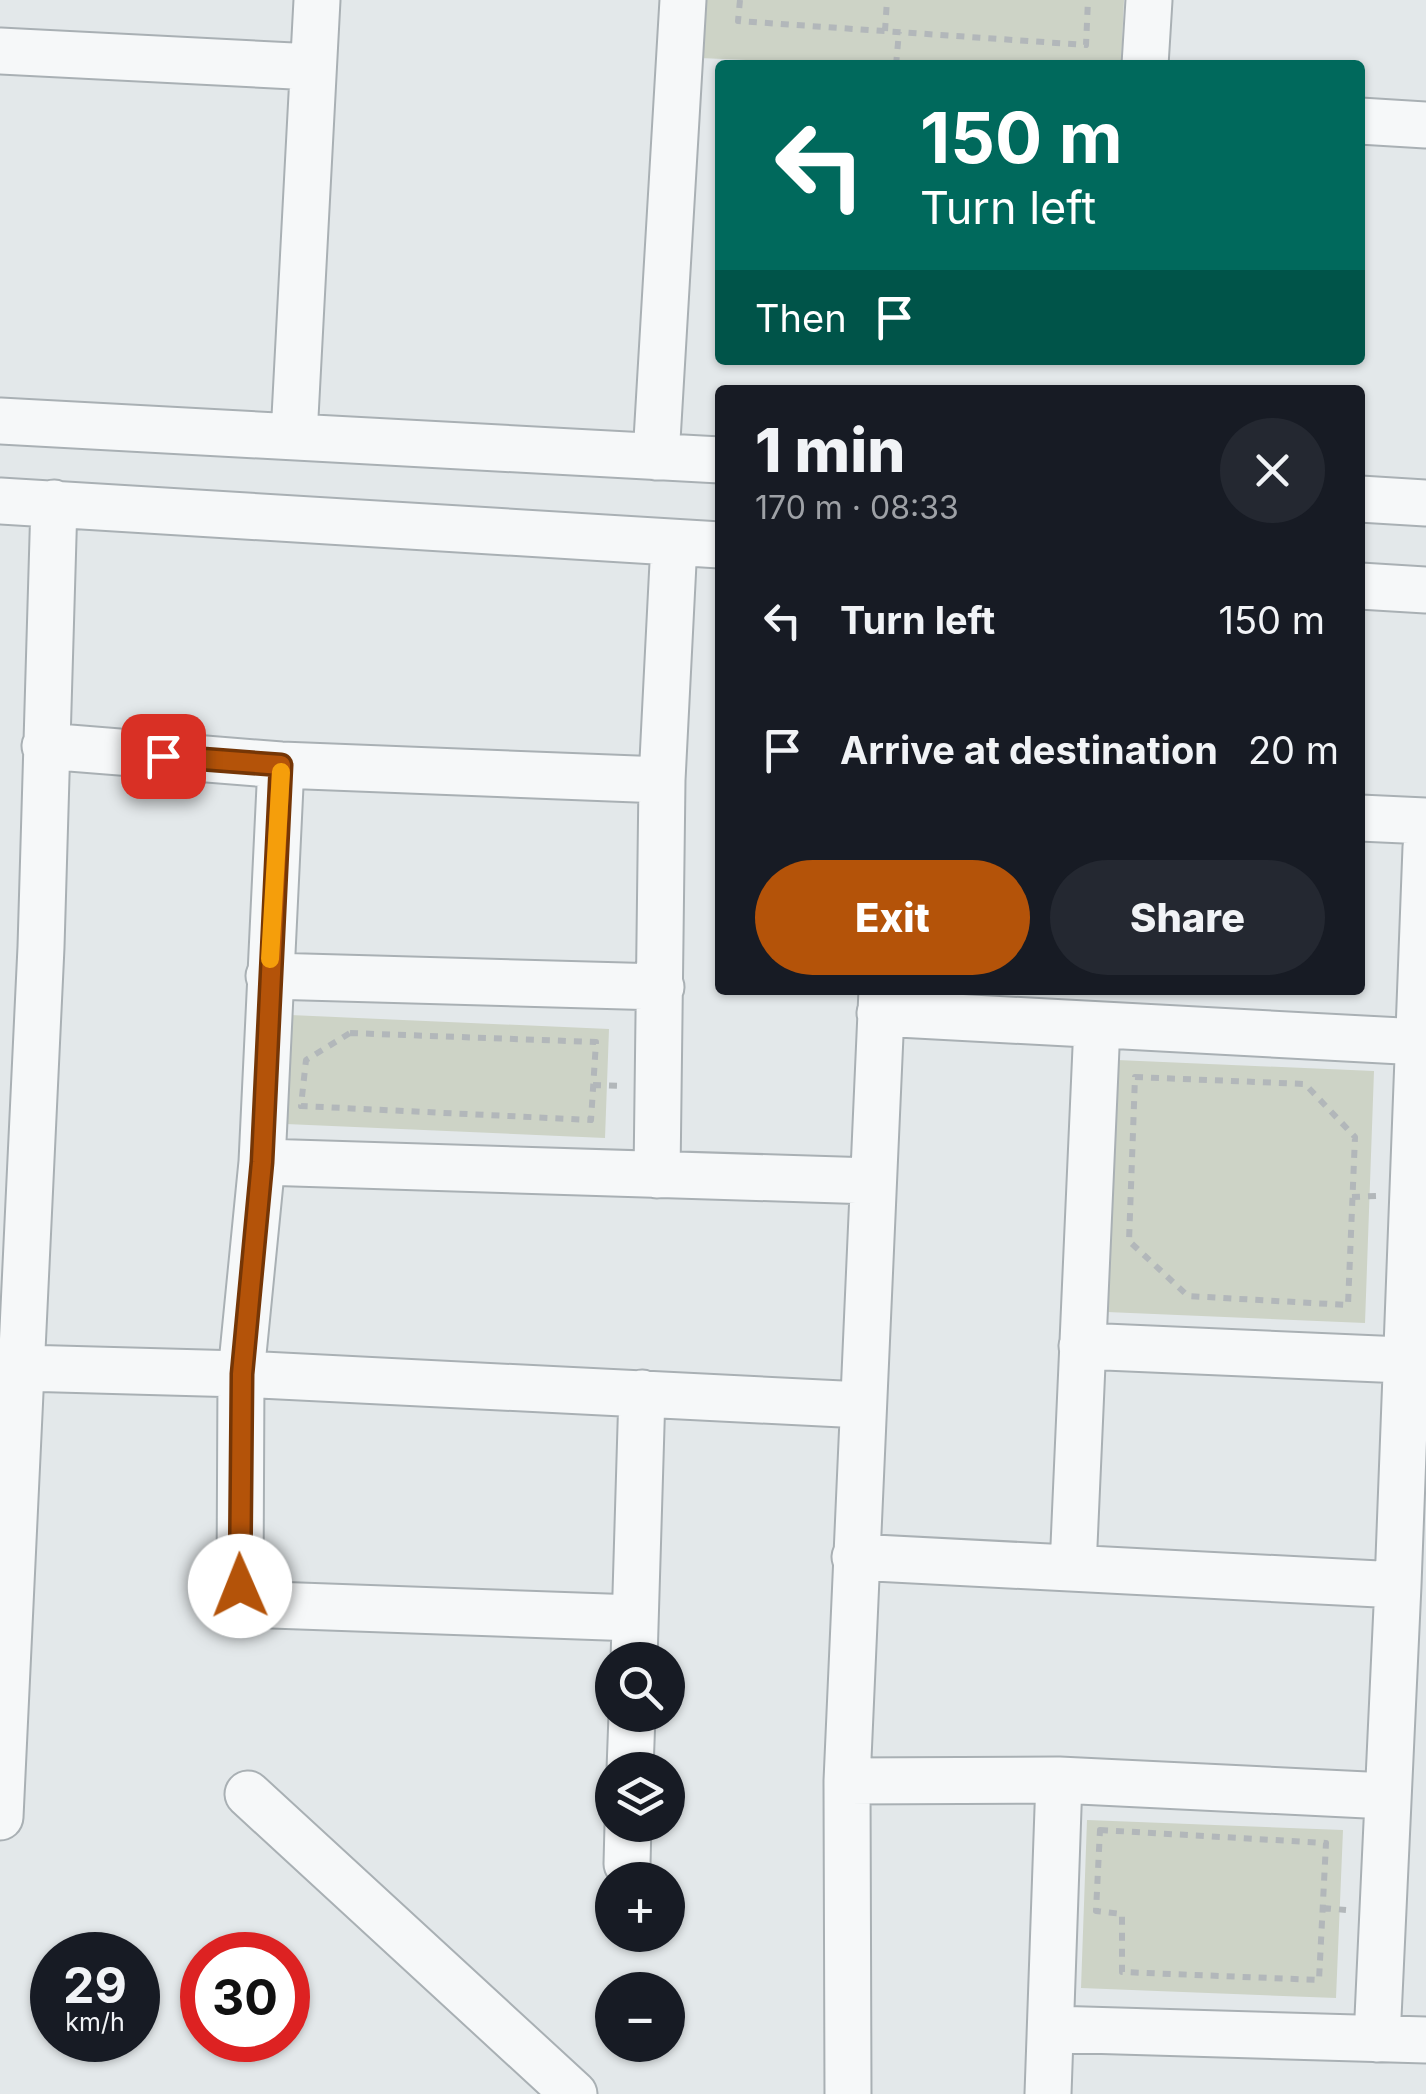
<!DOCTYPE html>
<html lang="en">
<head>
<meta charset="utf-8">
<style>
  body { margin:0; font-family:Inter,sans-serif; background:#242831; color:#f1f3f6; height:100vh; display:flex; flex-direction:column; font-size:38px; white-space:nowrap }
  * { box-sizing:border-box; margin:0 }
  p { font-size:32px; color:#9ea1a6 }
  .icon { flex:none; width:55px; height:55px; fill:none; stroke:currentColor; stroke-width:2; stroke-linecap:round; stroke-linejoin:round }
  .map { position:relative; flex:1; overflow:hidden }
  .side { position:absolute; left:715px; top:385px; width:650px; height:610px; display:flex; flex-direction:column; background:#171b24; border-radius:10px; box-shadow:0 2px 8px #0004 }
  .side>* { flex:none }
  .banner { position:absolute; left:715px; top:60px; width:650px; height:305px; border-radius:10px; box-shadow:0 2px 8px #0004; background:#00695c; color:#fff; overflow:hidden }
  .fabs { position:absolute; left:595px; top:1642px; display:grid; gap:20px }
  .fabs a { display:grid; place-items:center; width:90px; height:90px; border-radius:50%; background:#171b24; box-shadow:0 2px 8px #0004; font-size:50px }
  .speed { position:absolute; left:30px; top:1932px; display:flex; gap:20px; font-size:50px; font-weight:700; text-align:center }
  .speed>* { display:grid; place-content:center; width:130px; height:130px; border-radius:50%; background:#171b24; box-shadow:0 2px 8px #0004; line-height:1 }
  .speed small { font-size:25px; font-weight:400 }
  .speed .limit { border:15px solid #d22; background:#fff; color:#111 }
  .pin { position:absolute; display:grid; place-items:center; width:85px; height:85px; color:#fff; margin:-42px; border-radius:20px; box-shadow:0 5px 15px #0006 }
  .me { position:absolute; width:110px; margin:-55px; rotate:359deg; stroke-linejoin:round; filter:drop-shadow(0 0 8px #0008) }
  .turn { display:flex; align-items:center; gap:35px; height:210px; padding:0 40px; font-size:45px }
  .turn .icon { width:130px; height:130px; stroke-width:2.5 }
  .turn b { display:block; font-size:70px; line-height:85px }
  .then { display:flex; align-items:center; height:95px; padding:0 40px; background:#0003; gap:20px; font-size:38px }
  .round { display:grid; place-items:center; flex:none; width:105px; height:105px; border-radius:52px; background:#242831 }
  .overview { display:flex; align-items:center; justify-content:space-between; height:170px; padding:0 40px }
  h1 { font-size:60px; font-weight:800; line-height:75px }
  .button { display:flex; gap:20px; margin-top:auto; padding:20px 40px }
  .button a { flex:1; height:115px; border-radius:60px; background:#b45309; color:#fff; font-size:40px; font-weight:800; line-height:115px; text-align:center }
  .button a+a { background:#242831; color:#f1f3f6 }
  ul { padding:0; list-style:none }
  li { display:flex; align-items:center; gap:30px; height:130px; padding:0 40px }
  li div { flex:1 }
  li b { display:block; font-size:38px }
  li em { font-style:normal }
  .map>svg:first-child { display:block }
</style>
</head>
<body>
<div class="map">
<svg width="1426" height="2094" viewBox="0 0 1426 2094">
  <rect width="100%" height="100%" fill="#e3e8ea"/>
  <path fill="#cdd3c6" d="M 703,0 L 1124,0 L 1121,65 L 859,65 L 700,58 Z
    M 290,1015 L 609,1029 L 605,1138 L 286,1124 Z
    M 1117,1060 L 1374,1071 L 1365,1323 L 1107,1312 Z
    M 1087,1820 L 1343,1830 L 1336,1998 L 1081,1988 Z"/>
  <g fill="none" stroke-linecap="round" stroke-linejoin="round">
    <defs>
      <path id="minor" d="M 0,51 L 313,67
        M 1145,65 L 1149,0
        M 1360,121 L 1426,125
        M 0,421 L 720,460
        M 294,436 L 317,0
        M 656,457 L 683,0
        M 1360,499 L 1426,503
        M 0,501 L 720,545
        M 1360,586 L 1426,590
        M 45,746 L 281,765 L 662,780
        M 281,765 L 262,1162 L 241,1374 L 240,1586 L 252,1599 L 272,1605 L 635,1618
        M 1360,818 L 1426,821
        M 269,976 L 661,987
        M 880,1013 L 1420,1042
        M 262,1162 L 872,1181
        M 657,1175 L 662,780 L 674,543
        M 1082,1346 L 1426,1361
        M 22,1368 L 241,1374 L 862,1405
        M 855,1557 L 1398,1585
        M 1073,1568 L 1097,1025
        M 634,1660 L 642,1393
        M 630,1770 L 632,1715
        M 847,1781 L 1059,1780 L 1387,1796
        M 248,1794 L 574,2094
        M 0,1817 L 41,947 L 54,503
        M 627,1864 L 628,1825
        M 1051,2029 L 1426,2040
        M 1377,2039 L 1398,1585 L 1426,847
        M 848,2094 L 847,1781 L 882,990
        M 1048,2094 L 1059,1780"/>
    </defs>
    <use href="#minor" stroke="#a9b0b4" stroke-width="49"/>
    <path stroke="#b2b7ba" stroke-width="6" stroke-dasharray="8 8" stroke-linecap="butt" d="M 740,0 L 738,21 L 1086,45 L 1088,0
      M 885,31 L 887,0
      M 896,65 L 899,32
      M 350,1033 L 596,1042 L 591,1120 L 301,1106 L 306,1060 Z
      M 1135,1077 L 1305,1084 L 1355,1137 L 1348,1305 L 1188,1296 L 1129,1241 Z
      M 593,1085 L 622,1086
      M 1352,1197 L 1376,1196
      M 1100,1830 L 1326,1843 L 1319,1980 L 1122,1972 L 1122,1914 L 1096,1911 Z
      M 1323,1908 L 1346,1910"/>
    <use href="#minor" stroke="#f6f8f9" stroke-width="45"/>
  </g>
  <g fill="none" stroke-linecap="round" stroke-linejoin="round">
    <defs>
      <path id="route" d="M 163,756 L 281,765 L 262,1162 L 242,1374 L 240,1586"/>
    </defs>
    <use href="#route" stroke="#753606" stroke-width="25"/>
    <use href="#route" stroke="#b45309" stroke-width="18"/>
    <path stroke="#f59e0b" stroke-width="18" d="M 270,959 L 281,772"/>
  </g>
</svg>
<div class="fabs">
<a><svg class="icon" aria-label="search" viewBox="0 0 24 24"><circle cx="10" cy="10" r="6"/><path d="M15 15l6 6"/></svg></a>
<a><svg class="icon" aria-label="layers" viewBox="0 0 24 24"><path d="M12 4l9 5-9 5-9-5zM3 14l9 5 9-5"/></svg></a>
<a>+</a>
<a>−</a>
</div>
<div class="speed"><div>29<small>km/h</small></div><div class="limit">30</div></div>
<div class="pin" style="left:163px;top:756px;background:#d93025"><svg class="icon" aria-label="arrive" viewBox="0 0 24 24"><path d="M6 21V4h12l-3 4 3 4H6"/></svg></div>
<svg class="me" style="left:240px;top:1586px" viewBox="-20 -20 40 40"><circle r="19" fill="#fff"/><path d="M0-13L10 11 0 6-10 11z" fill="#b45309"/></svg>
<div class="banner">
<div class="turn"><svg class="icon" aria-label="left" viewBox="0 0 24 24"><path d="M17 20v-9H6M10 6l-5 5 5 5"/></svg><div><b>150 m</b>Turn left</div></div>
<div class="then">Then<svg class="icon" aria-label="arrive" viewBox="0 0 24 24"><path d="M6 21V4h12l-3 4 3 4H6"/></svg></div>
</div>
<section class="side">
<div class="overview"><div><h1>1 min</h1><p>170 m · 08:33</p></div><a class="round"><svg class="icon" aria-label="close" viewBox="0 0 24 24"><path d="M6 6l12 12M18 6L6 18"/></svg></a></div>
<ul>
<li><svg class="icon" aria-label="left" viewBox="0 0 24 24"><path d="M17 20v-9H6M10 6l-5 5 5 5"/></svg><div><b>Turn left</b></div><em>150 m</em></li>
<li><svg class="icon" aria-label="arrive" viewBox="0 0 24 24"><path d="M6 21V4h12l-3 4 3 4H6"/></svg><div><b>Arrive at destination</b></div><em>20 m</em></li>
</ul>
<div class="button"><a>Exit</a><a>Share</a></div>
</section>
</div>
</body>
</html>
